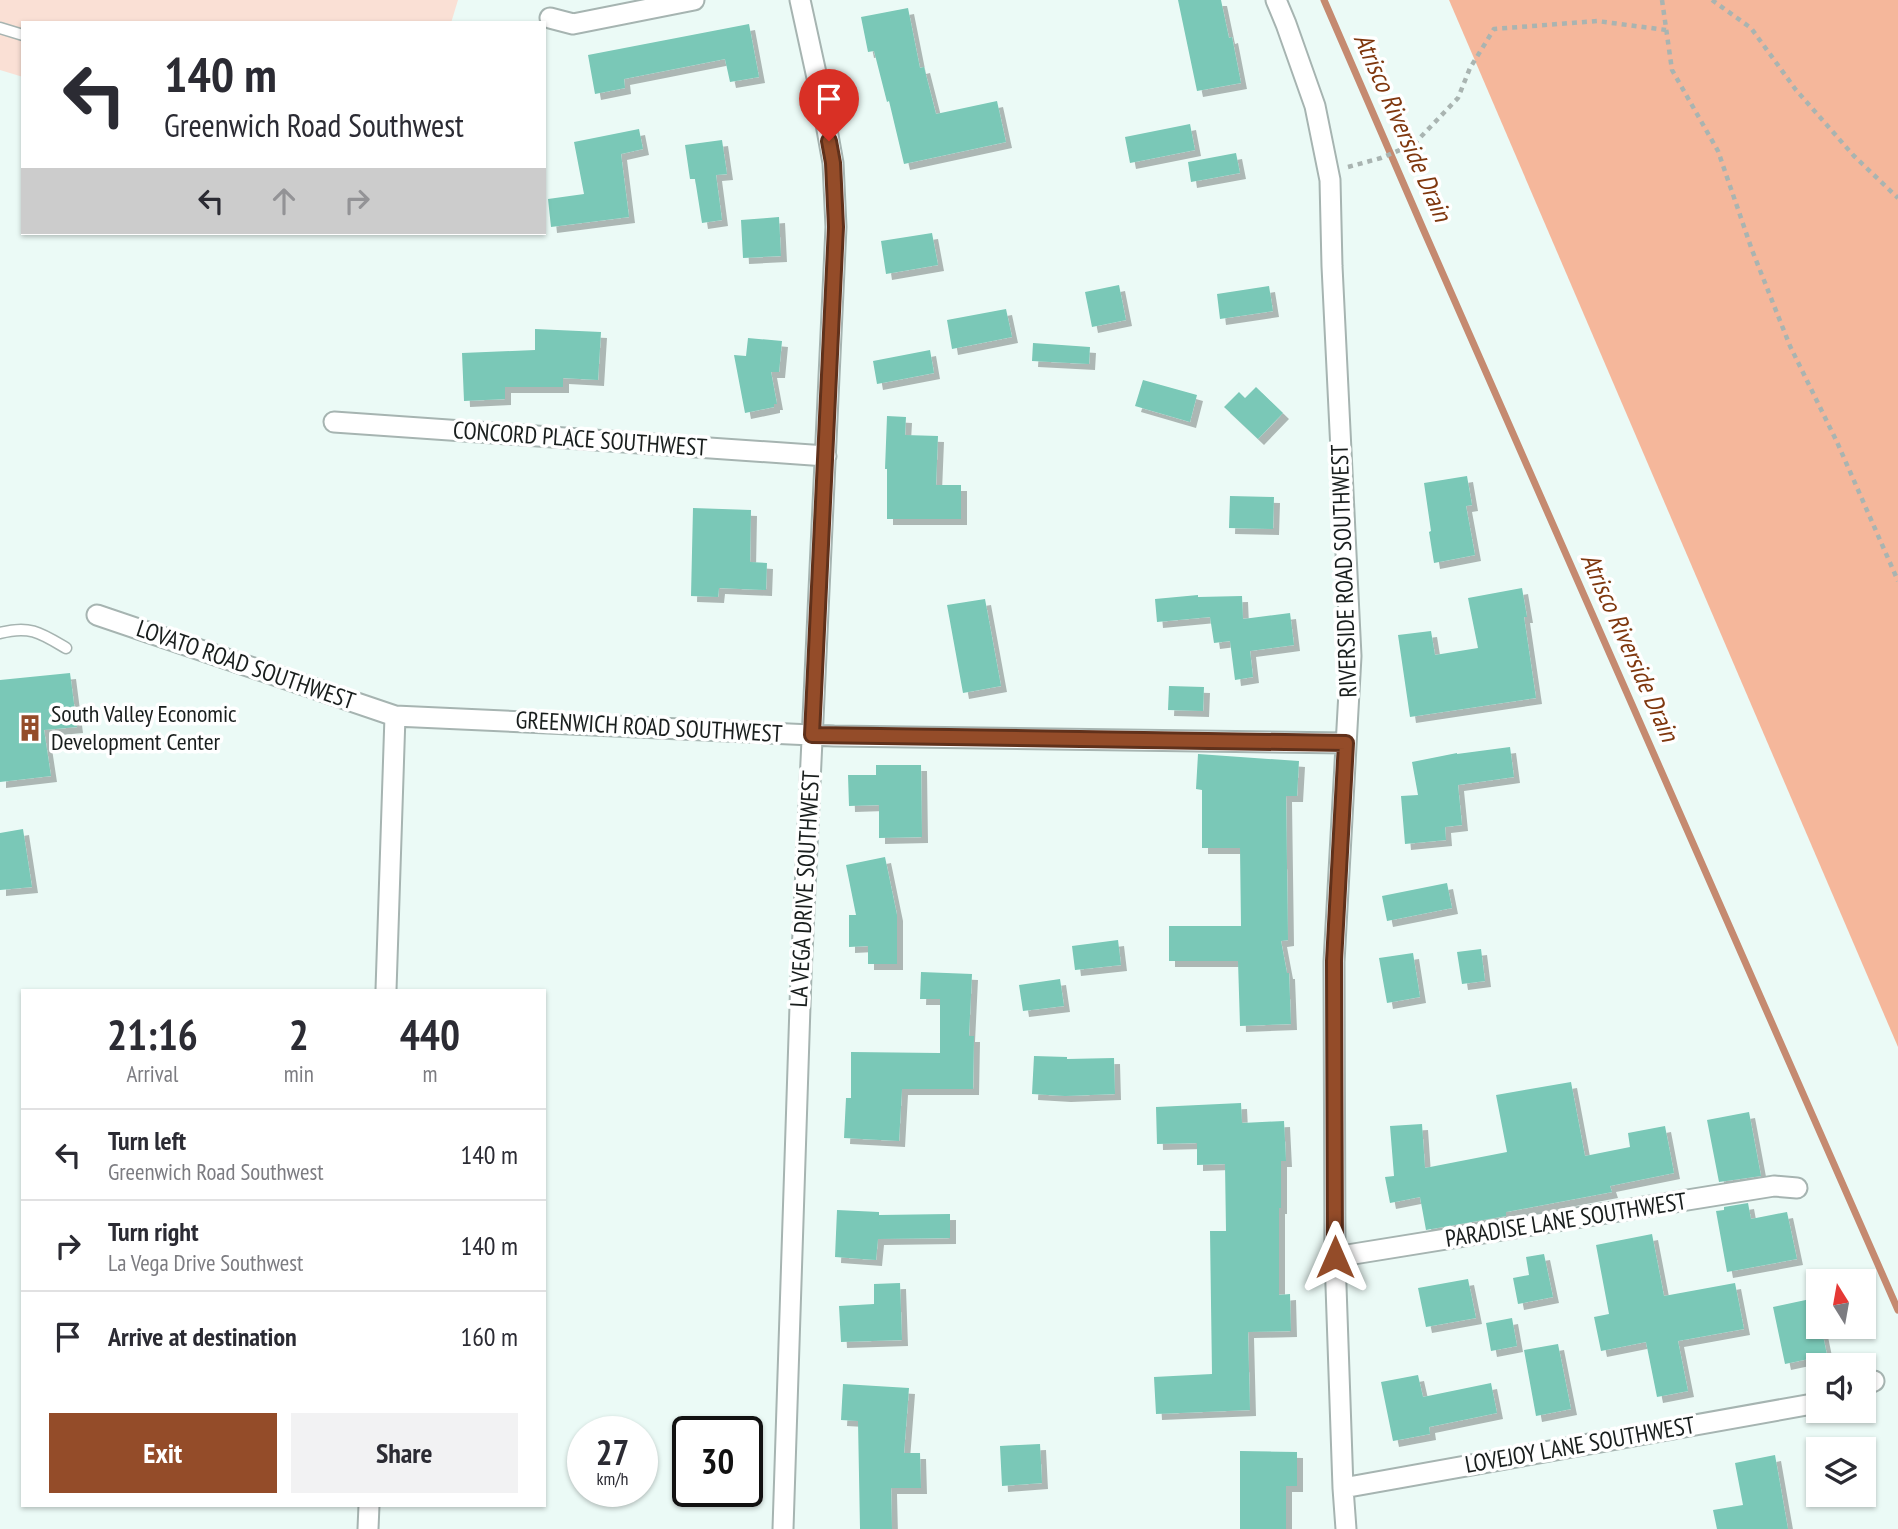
<!DOCTYPE html>
<html lang="en">
<head>
<meta charset="utf-8">
<style>
  body { margin:0; font-family:"PT Sans Narrow",sans-serif; background:#f2f2f3; color:#2b2b33; height:100vh; display:flex; flex-direction:column; font-size:26px; white-space:nowrap }
  * { box-sizing:border-box; margin:0 }
  p { font-size:23px; color:#7c7c81 }
  .icon { flex:none; width:38px; height:38px; fill:none; stroke:currentColor; stroke-width:2; stroke-linecap:round; stroke-linejoin:round }
  .map { position:relative; flex:1; overflow:hidden }
  .side { position:absolute; left:21px; top:989px; width:525px; height:518px; display:flex; flex-direction:column; background:#fff; border-radius:0px; box-shadow:0 2px 5px #0004 }
  .side>* { flex:none }
  .hud { position:absolute; left:21px; top:21px; width:525px; height:214px; border-radius:0px; box-shadow:0 2px 5px #0004; background:#fff; color:#2b2b33; overflow:hidden }
  .needle { width:46px; rotate:349deg }
  .tools { position:absolute; left:1806px; top:1269px; display:grid; gap:14px }
  .tools a { display:grid; place-items:center; width:70px; height:70px; border-radius:0px; background:#fff; box-shadow:0 2px 5px #0004; font-size:35px }
  .speed { position:absolute; left:567px; top:1416px; display:flex; gap:14px; font-size:35px; font-weight:700; text-align:center }
  .speed>* { display:grid; place-content:center; width:91px; height:91px; border-radius:50%; background:#fff; box-shadow:0 2px 5px #0004; line-height:1 }
  .speed small { font-size:18px; font-weight:400 }
  .speed .limit { border:4px solid #111; border-radius:10px; background:#fff; color:#111 }
  .pin { position:absolute; display:grid; place-items:center; width:60px; height:60px; color:#fff; margin:-72px -30px; border-radius:50% 50% 50% 0; rotate:-45deg; box-shadow:0 0 7px #0007 }
  .pin .icon { rotate:45deg }
  .me { position:absolute; width:77px; margin:-38px; rotate:0deg; stroke-linejoin:round; filter:drop-shadow(0 0 5px #0008) }
  .turn { display:flex; align-items:center; gap:24px; height:147px; padding:0 28px; font-size:32px }
  .turn .icon { width:91px; height:91px; stroke-width:2.5 }
  .turn b { display:block; font-size:49px; line-height:60px }
  .lanes { display:flex; align-items:center; height:66px; padding:0 28px; background:#0003; justify-content:center; gap:35px; direction:ltr }
  .lanes .off { opacity:.35 }
  .eta { display:flex; justify-content:space-evenly; align-items:center; height:119px; text-align:center }
  .eta b { font-size:42px; font-weight:800; line-height:49px }
  .primary-button { display:flex; gap:14px; margin-top:auto; padding:14px 28px }
  .primary-button a { flex:1; height:80px; border-radius:0px; background:#944c29; color:#fff; font-size:28px; font-weight:800; line-height:80px; text-align:center }
  .primary-button a+a { background:#f2f2f3; color:#2b2b33 }
  ul { padding:0; list-style:none }
  li { display:flex; align-items:center; gap:21px; height:91px; padding:0 28px; border-top:2px solid #e1e1e2 }
  li div { flex:1 }
  li b { display:block; font-size:26px }
  li em { font-style:normal }
  .map>svg:first-child { display:block }
</style>
</head>
<body>
<div class="map">
<svg width="1898" height="1529" viewBox="0 0 1898 1529">
  <defs>
    <filter id="shadow"><feDropShadow dx="6" dy="6" stdDeviation="0" flood-color="#0004"/></filter>
  </defs>
  <rect width="100%" height="100%" fill="#ebfaf6"/>
  <path fill="#fae0d5" d="M 0,0 L 458,0 L 451,23 L 23,23 L 23,77 L 0,70 Z"/>
  <path fill="#f5b79b" d="M 1449,0 L 1898,0 L 1898,1047 Z"/>
  <g fill="none" stroke-linecap="round" stroke-linejoin="round">
    <path stroke="#c58a70" stroke-width="7" d="M 1324,0 L 1424,231 L 1898,1310"/>
  </g>
  <path fill="#7ac8b7" filter="url(#shadow)" d="M 1178,0 L 1221,0 L 1229,38 L 1232,37 L 1241,83 L 1197,91 Z
    M 908,8 L 920,68 L 924,67 L 936,114 L 997,101 L 1006,142 L 904,164 L 889,101 L 887,102 L 874,51 L 868,52 L 861,17 Z
    M 749,24 L 759,77 L 730,82 L 725,59 L 624,79 L 625,88 L 595,94 L 588,55 Z
    M 1190,124 L 1195,150 L 1130,163 L 1125,137 Z
    M 639,129 L 643,149 L 621,154 L 629,217 L 551,227 L 548,199 L 584,194 L 574,142 Z
    M 722,140 L 727,174 L 716,175 L 722,220 L 702,223 L 695,179 L 690,179 L 685,145 Z
    M 1236,153 L 1240,173 L 1191,182 L 1188,162 Z
    M 779,217 L 781,256 L 743,258 L 741,220 Z
    M 932,233 L 938,265 L 886,274 L 881,241 Z
    M 1119,285 L 1126,320 L 1092,327 L 1085,292 Z
    M 1269,286 L 1273,311 L 1220,319 L 1217,294 Z
    M 1006,309 L 1012,337 L 952,349 L 947,320 Z
    M 535,329 L 601,332 L 598,380 L 563,378 L 563,387 L 505,387 L 505,399 L 464,401 L 462,353 L 535,350 Z
    M 748,338 L 782,341 L 779,372 L 771,372 L 777,404 L 774,404 L 774,407 L 745,413 L 734,355 L 746,356 Z
    M 1033,343 L 1090,347 L 1089,364 L 1032,361 Z
    M 930,350 L 934,373 L 877,384 L 873,361 Z
    M 1143,380 L 1197,395 L 1190,422 L 1135,406 Z
    M 1256,387 L 1283,413 L 1258,439 L 1224,407 L 1239,392 L 1245,398 Z
    M 887,416 L 906,417 L 905,435 L 938,436 L 936,485 L 961,485 L 961,519 L 887,519 L 887,469 L 885,469 Z
    M 1467,476 L 1472,505 L 1466,506 L 1475,555 L 1434,563 L 1429,532 L 1431,531 L 1424,483 Z
    M 1230,496 L 1274,497 L 1273,529 L 1229,528 Z
    M 693,508 L 751,510 L 750,562 L 767,563 L 766,590 L 719,588 L 718,597 L 691,596 Z
    M 1522,588 L 1527,617 L 1524,617 L 1536,698 L 1410,717 L 1398,635 L 1431,631 L 1435,655 L 1478,648 L 1468,598 Z
    M 1198,595 L 1198,597 L 1242,596 L 1243,619 L 1290,613 L 1294,645 L 1250,651 L 1253,677 L 1235,680 L 1230,641 L 1214,643 L 1210,617 L 1157,622 L 1155,599 Z
    M 985,599 L 1001,686 L 963,693 L 947,605 Z
    M 70,673 L 77,727 L 44,730 L 51,776 L 0,782 L 0,680 Z
    M 1169,686 L 1204,687 L 1203,711 L 1168,710 Z
    M 1510,747 L 1514,777 L 1458,785 L 1462,825 L 1445,827 L 1446,840 L 1405,844 L 1401,796 L 1418,795 L 1412,762 L 1457,753 L 1457,754 Z
    M 1198,754 L 1299,761 L 1297,796 L 1286,796 L 1288,940 L 1281,941 L 1287,973 L 1289,973 L 1291,1024 L 1240,1026 L 1238,961 L 1169,961 L 1169,926 L 1241,926 L 1240,848 L 1202,848 L 1202,790 L 1196,789 Z
    M 876,765 L 921,765 L 922,837 L 879,838 L 879,805 L 849,806 L 848,775 L 876,775 Z
    M 23,829 L 32,887 L 0,890 L 0,833 Z
    M 885,857 L 897,915 L 897,964 L 868,964 L 868,946 L 849,947 L 849,915 L 856,915 L 846,865 Z
    M 1447,883 L 1452,908 L 1387,921 L 1382,896 Z
    M 1118,940 L 1121,965 L 1075,970 L 1072,946 Z
    M 1481,949 L 1485,981 L 1462,984 L 1457,952 Z
    M 1413,953 L 1420,997 L 1387,1003 L 1379,958 Z
    M 921,972 L 972,974 L 969,1036 L 974,1036 L 973,1089 L 902,1089 L 899,1141 L 844,1138 L 846,1098 L 851,1098 L 851,1052 L 940,1053 L 940,999 L 920,999 Z
    M 1060,979 L 1064,1006 L 1023,1011 L 1019,985 Z
    M 1034,1056 L 1067,1057 L 1067,1059 L 1114,1058 L 1115,1094 L 1065,1096 L 1032,1094 Z
    M 1571,1082 L 1585,1156 L 1630,1147 L 1628,1133 L 1665,1126 L 1674,1173 L 1610,1186 L 1612,1192 L 1506,1212 L 1506,1216 L 1426,1230 L 1420,1197 L 1390,1203 L 1385,1177 L 1394,1176 L 1390,1126 L 1422,1124 L 1425,1168 L 1507,1152 L 1496,1095 Z
    M 1241,1103 L 1242,1123 L 1284,1121 L 1286,1161 L 1281,1161 L 1281,1208 L 1279,1208 L 1279,1295 L 1290,1294 L 1291,1331 L 1248,1332 L 1250,1410 L 1156,1414 L 1154,1377 L 1212,1374 L 1210,1231 L 1226,1231 L 1225,1164 L 1197,1165 L 1197,1143 L 1157,1144 L 1156,1107 Z
    M 1749,1112 L 1761,1176 L 1719,1182 L 1707,1120 Z
    M 1748,1203 L 1751,1219 L 1787,1212 L 1797,1259 L 1727,1272 L 1716,1211 L 1724,1210 L 1724,1207 Z
    M 837,1210 L 879,1212 L 879,1215 L 950,1214 L 950,1238 L 878,1239 L 876,1260 L 835,1257 Z
    M 1652,1234 L 1664,1296 L 1735,1283 L 1744,1329 L 1678,1341 L 1688,1391 L 1657,1397 L 1646,1342 L 1601,1351 L 1594,1317 L 1609,1314 L 1596,1245 Z
    M 1544,1254 L 1553,1297 L 1518,1304 L 1513,1278 L 1529,1275 L 1526,1257 Z
    M 1468,1279 L 1476,1318 L 1426,1327 L 1418,1288 Z
    M 900,1283 L 902,1340 L 841,1342 L 839,1306 L 874,1304 L 874,1284 Z
    M 1815,1298 L 1818,1316 L 1818,1326 L 1821,1326 L 1827,1355 L 1785,1364 L 1773,1307 Z
    M 1512,1318 L 1517,1346 L 1491,1351 L 1486,1323 Z
    M 1558,1344 L 1571,1409 L 1536,1416 L 1524,1350 Z
    M 1418,1375 L 1423,1397 L 1491,1383 L 1497,1413 L 1429,1427 L 1430,1434 L 1393,1441 L 1381,1382 Z
    M 843,1384 L 909,1388 L 904,1453 L 920,1453 L 921,1488 L 891,1488 L 892,1529 L 860,1529 L 858,1421 L 841,1420 Z
    M 1040,1444 L 1042,1483 L 1002,1486 L 1000,1446 Z
    M 1240,1451 L 1297,1452 L 1297,1486 L 1286,1486 L 1286,1529 L 1240,1529 Z
    M 1775,1455 L 1788,1529 L 1717,1529 L 1713,1510 L 1743,1505 L 1735,1463 Z"/>
  <g fill="none" stroke-linecap="round" stroke-linejoin="round">
    <defs>
      <path id="service" d="M 0,28 L 23,35
        M 0,633 C 30,625 41,633 66,648"/>
      <path id="minor" d="M 1276,0 L 1286,24 L 1315,106 L 1330,180 L 1332,266 L 1351,656 L 1334,962 L 1335,1257 L 1343,1488 L 1346,1529
        M 550,18 L 573,24 L 694,0
        M 334,422 L 826,456
        M 97,615 L 395,716 L 834,736 L 1346,743
        M 386,990 L 395,716
        M 1335,1257 L 1774,1186 L 1797,1188
        M 1864,1386 L 1874,1381
        M 1343,1488 L 1818,1403
        M 368,1529 L 369,1505
        M 783,1529 L 801,975 L 836,227 L 833,163 L 821,96 L 800,0"/>
    </defs>
    <use href="#service" stroke="#a6b4b1" stroke-width="13"/>
    <use href="#minor" stroke="#a6b4b1" stroke-width="23"/>
    <path stroke="#a9b4b1" stroke-width="4.5" stroke-dasharray="5 5" stroke-linecap="butt" d="M 1662,0 L 1672,70 L 1718,151 L 1752,250 L 1790,346 L 1837,442 L 1898,581
      M 1712,0 L 1751,28 L 1796,90 L 1854,156 L 1898,198
      M 1348,167 L 1381,158 L 1414,144 L 1458,98 L 1470,68 L 1494,29 L 1597,21 L 1666,30"/>
    <use href="#service" stroke="#fff" stroke-width="10"/>
    <use href="#minor" stroke="#fff" stroke-width="19"/>
  </g>
  <g fill="none" stroke-linecap="round" stroke-linejoin="round">
    <defs>
      <path id="route" d="M 829,141 L 833,163 L 836,227 L 812,735 L 1346,743 L 1334,961 L 1335,1257"/>
    </defs>
    <use href="#route" stroke="#60311b" stroke-width="18"/>
    <use href="#route" stroke="#944c29" stroke-width="12"/>
  </g>
  <defs>
    <symbol id="building-bare" viewBox="-9 -9 18 18"><path d="M-4-6H4V6H1V3H-1V6H-4ZM-2.5-4.3h1.7v1.8h-1.7ZM.8-4.3h1.7v1.8H.8ZM-2.5-1h1.7V.8h-1.7ZM.8-1h1.7V.8H.8Z" fill="#944c29" stroke="#fff" stroke-width="2.5" paint-order="stroke"/></symbol>
  </defs>
  <g fill-rule="evenodd">
    <use href="#building-bare" x="11" y="709" width="38" height="38"/>
  </g>
  <g text-anchor="middle" stroke-width="7" stroke-linejoin="round" paint-order="stroke">
    <g font-size="24" fill="#191e1d" stroke="#fff">
      <text transform="translate(580 439) rotate(4)" y="8">CONCORD PLACE SOUTHWEST</text>
      <text transform="translate(1344 571) rotate(-92)" y="8">RIVERSIDE ROAD SOUTHWEST</text>
      <text transform="translate(246 665) rotate(19)" y="8">LOVATO ROAD SOUTHWEST</text>
      <text transform="translate(649 727) rotate(3)" y="8">GREENWICH ROAD SOUTHWEST</text>
      <text transform="translate(805 889) rotate(-87)" y="8">LA VEGA DRIVE SOUTHWEST</text>
      <text transform="translate(1566 1220) rotate(-9)" y="8">PARADISE LANE SOUTHWEST</text>
      <text transform="translate(1580 1445) rotate(-10)" y="8">LOVEJOY LANE SOUTHWEST</text>
    </g>
    <g font-size="24" fill="#191e1d" stroke="#fff" text-anchor="start">
      <text x="51" y="722">South Valley Economic<tspan x="51" dy="28">Development Center</tspan></text>
    </g>
    <g font-size="26" font-style="italic" fill="#7f370e" stroke="#fff">
      <text transform="translate(1403 127) rotate(66)" y="9">Atrisco Riverside Drain</text>
      <text transform="translate(1630 647) rotate(66)" y="9">Atrisco Riverside Drain</text>
    </g>
  </g>
</svg>
<div class="tools">
<a><svg class="needle" viewBox="-14 -14 28 28"><path d="M0-13l5 13h-10z" fill="#e53935"/><path d="M0 13l5-13h-10z" fill="#7c7c81"/></svg></a>
<a><svg class="icon" aria-label="sound" viewBox="0 0 24 24"><path d="M4 9h4l5-4v14l-5-4H4zM17 9q2 3 0 6"/></svg></a>
<a><svg class="icon" aria-label="layers" viewBox="0 0 24 24"><path d="M12 4l9 5-9 5-9-5zM3 14l9 5 9-5"/></svg></a>
</div>
<div class="speed"><div>27<small>km/h</small></div><div class="limit">30</div></div>
<div class="pin" style="left:829px;top:141px;background:#d93025"><svg class="icon" aria-label="arrive" viewBox="0 0 24 24"><path d="M6 21V4h12l-3 4 3 4H6"/></svg></div>
<svg class="me" style="left:1335px;top:1257px" viewBox="-20 -20 40 40"><path d="M0-17L14 15 0 8-14 15z" fill="#944c29" stroke="#fff" stroke-width="4"/></svg>
<div class="hud">
<div class="turn"><svg class="icon" aria-label="left" viewBox="0 0 24 24"><path d="M17 20v-9H6M10 6l-5 5 5 5"/></svg><div><b>140 m</b>Greenwich Road Southwest</div></div>
<div class="lanes"><svg class="icon" aria-label="left" viewBox="0 0 24 24"><path d="M17 20v-9H6M10 6l-5 5 5 5"/></svg><svg class="icon off" aria-label="ahead" viewBox="0 0 24 24"><path d="M12 20V5M6 11l6-6 6 6"/></svg><svg class="icon off" aria-label="right" viewBox="0 0 24 24"><path d="M7 20v-9h11M14 6l5 5-5 5"/></svg></div>
</div>
<section class="side">
<div class="eta">
<div><b>21:16</b><p>Arrival</p></div>
<div><b>2</b><p>min</p></div>
<div><b>440</b><p>m</p></div>
</div>
<ul>
<li><svg class="icon" aria-label="left" viewBox="0 0 24 24"><path d="M17 20v-9H6M10 6l-5 5 5 5"/></svg><div><b>Turn left</b><p>Greenwich Road Southwest</p></div><em>140 m</em></li>
<li><svg class="icon" aria-label="right" viewBox="0 0 24 24"><path d="M7 20v-9h11M14 6l5 5-5 5"/></svg><div><b>Turn right</b><p>La Vega Drive Southwest</p></div><em>140 m</em></li>
<li><svg class="icon" aria-label="arrive" viewBox="0 0 24 24"><path d="M6 21V4h12l-3 4 3 4H6"/></svg><div><b>Arrive at destination</b></div><em>160 m</em></li>
</ul>
<div class="primary-button"><a>Exit</a><a>Share</a></div>
</section>
</div>
</body>
</html>
